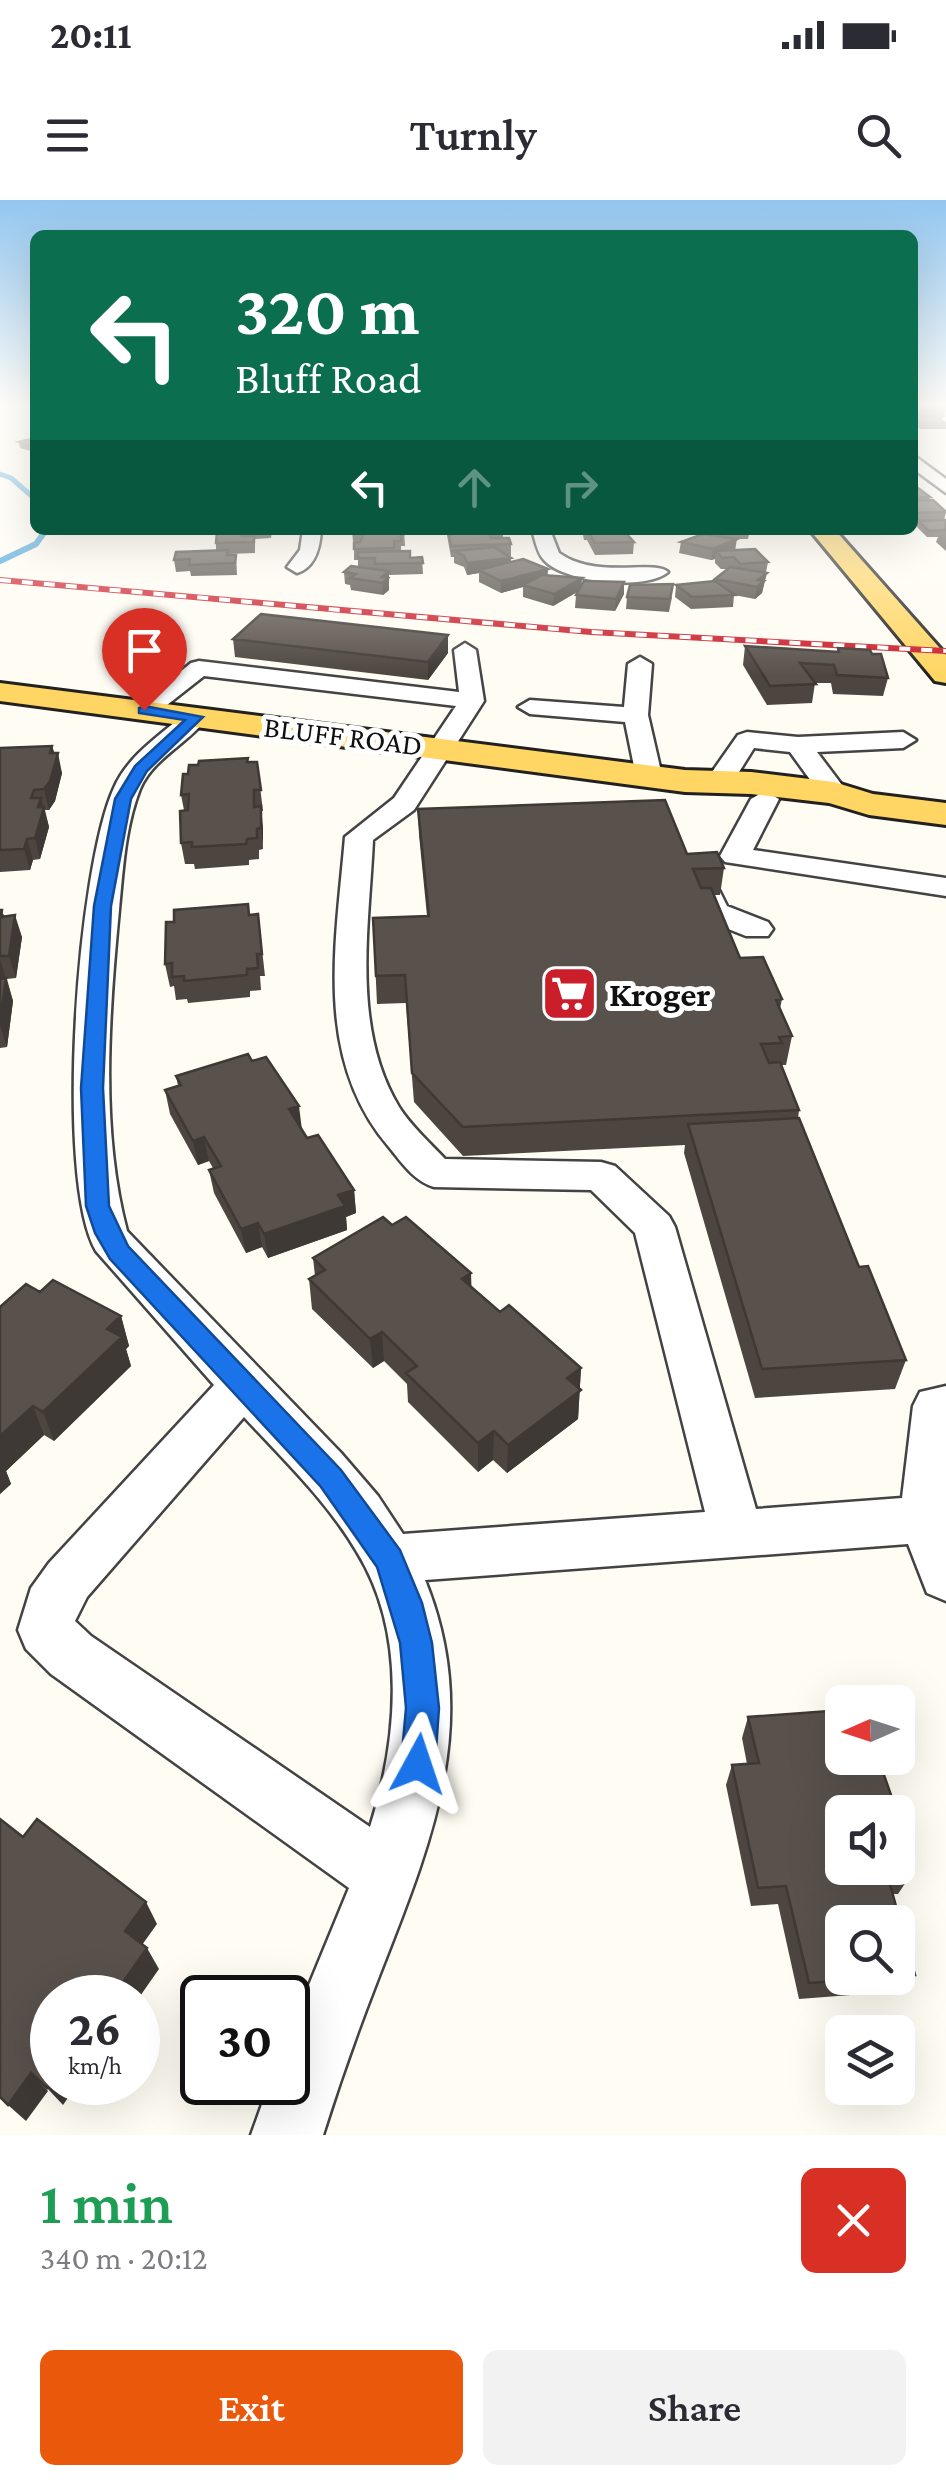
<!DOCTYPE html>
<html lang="en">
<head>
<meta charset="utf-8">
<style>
  body { margin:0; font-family:"Crimson Pro",serif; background:#f2f2f3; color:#2b2b33; height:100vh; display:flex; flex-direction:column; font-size:38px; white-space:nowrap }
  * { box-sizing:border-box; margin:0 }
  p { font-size:32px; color:#7c7c81 }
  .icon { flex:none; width:55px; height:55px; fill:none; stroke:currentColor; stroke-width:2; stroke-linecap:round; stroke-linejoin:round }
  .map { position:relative; height:1935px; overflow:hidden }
  .panel { display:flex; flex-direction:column; background:#fff; flex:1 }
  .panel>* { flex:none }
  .guide { position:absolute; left:30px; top:30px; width:888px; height:305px; border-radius:15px; box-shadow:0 10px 40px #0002; background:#0b6e4f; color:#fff; overflow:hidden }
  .needle { width:65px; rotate:267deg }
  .tools { position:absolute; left:825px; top:1485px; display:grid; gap:20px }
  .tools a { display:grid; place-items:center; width:90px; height:90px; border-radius:15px; background:#fff; box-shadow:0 10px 40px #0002; font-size:50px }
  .speed { position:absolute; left:30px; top:1775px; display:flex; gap:20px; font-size:50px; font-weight:700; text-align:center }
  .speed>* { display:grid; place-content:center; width:130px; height:130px; border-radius:50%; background:#fff; box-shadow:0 10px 40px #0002; line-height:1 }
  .speed small { font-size:25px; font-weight:400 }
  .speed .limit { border:5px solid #111; border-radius:15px; background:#fff; color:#111 }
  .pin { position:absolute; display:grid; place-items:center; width:85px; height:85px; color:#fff; margin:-102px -42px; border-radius:50% 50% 50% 0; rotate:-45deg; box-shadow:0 0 10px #0007 }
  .pin .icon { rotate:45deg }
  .me { position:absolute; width:110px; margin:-55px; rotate:5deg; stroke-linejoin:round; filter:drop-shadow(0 0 8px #0008) }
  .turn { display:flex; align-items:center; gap:35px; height:210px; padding:0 40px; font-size:45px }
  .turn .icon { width:130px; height:130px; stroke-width:2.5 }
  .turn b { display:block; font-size:70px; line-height:85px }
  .lanes { display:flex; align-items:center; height:95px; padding:0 40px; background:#0003; justify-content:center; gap:50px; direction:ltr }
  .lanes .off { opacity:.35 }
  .round { display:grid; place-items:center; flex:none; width:105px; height:105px; border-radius:15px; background:#f2f2f3 }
  .headline { display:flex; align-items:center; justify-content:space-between; height:170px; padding:0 40px }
  h1 { font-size:60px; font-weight:600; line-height:75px; color:#1e9e55 }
  .button { display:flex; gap:20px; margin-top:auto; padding:20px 40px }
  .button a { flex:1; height:115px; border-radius:15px; background:#ea580c; color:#fff; font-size:40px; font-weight:600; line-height:115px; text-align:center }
  .button a+a { background:#f2f2f3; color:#2b2b33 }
  .status { display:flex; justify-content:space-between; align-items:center; height:70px; padding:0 50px; background:#fff; direction:ltr }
  .status svg { height:28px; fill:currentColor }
  header { display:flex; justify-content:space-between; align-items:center; height:130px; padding:0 40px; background:#fff; font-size:45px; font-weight:600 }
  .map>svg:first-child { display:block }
</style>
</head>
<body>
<div class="status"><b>20:11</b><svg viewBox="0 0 49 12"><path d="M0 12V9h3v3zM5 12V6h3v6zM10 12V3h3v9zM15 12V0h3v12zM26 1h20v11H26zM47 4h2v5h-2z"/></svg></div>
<header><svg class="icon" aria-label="menu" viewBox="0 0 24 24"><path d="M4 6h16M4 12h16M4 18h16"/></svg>Turnly<svg class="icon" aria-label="search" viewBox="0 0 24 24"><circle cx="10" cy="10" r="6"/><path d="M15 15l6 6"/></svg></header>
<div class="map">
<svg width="946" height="1935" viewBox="0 0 946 1935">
  <rect width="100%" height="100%" fill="#fffcf3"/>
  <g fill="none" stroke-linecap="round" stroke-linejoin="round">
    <path stroke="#379ad5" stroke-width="5" d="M 0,274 L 11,278 L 35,299"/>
    <path stroke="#379ad5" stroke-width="6" d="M 0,361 L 36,344 L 46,330"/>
    <defs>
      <path id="minor" d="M 912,254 L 946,279 L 946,293 L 912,268 Z
        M 303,330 L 321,330 C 320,347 316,367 297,373 L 287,367 L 300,350 Z
        M 532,330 L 550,330 L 559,353 C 597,380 653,359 668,372 C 646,391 564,383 544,360 C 537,353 535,339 532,330 Z
        M 465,443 L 476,450 L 484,501 L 414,610 L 373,640 C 369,727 351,828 399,907 C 411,926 429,942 445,959 L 601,962 L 615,966 L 669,1016 L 675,1027 L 756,1309 L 902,1298 L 913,1206 L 920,1192 L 946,1186 L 946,1401 L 927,1393 L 908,1344 L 425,1380 C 484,1525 428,1650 376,1784 C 357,1833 339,1884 323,1935 L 251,1935 L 270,1882 L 288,1882 L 288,1836 L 349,1688 L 51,1474 L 26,1449 L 18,1430 L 31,1388 L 49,1363 L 214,1185 L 96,1051 C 54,978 78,666 114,588 C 128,555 162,534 187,512 L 196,510 L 208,517 C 189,543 153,558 140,589 C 125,627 123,670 119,710 C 109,814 100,930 127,1031 L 341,1253 L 378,1296 L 403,1334 L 705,1312 L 635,1033 L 591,990 L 434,987 C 414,981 402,963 389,947 C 313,858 336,744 345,637 L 394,598 L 456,506 L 204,476 L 153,516 L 135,516 L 132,511 L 191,463 L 199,461 L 459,492 L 454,450 ZM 244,1217 C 284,1260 327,1301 357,1352 C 407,1433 398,1539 370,1627 L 91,1436 L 75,1421 L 87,1397 Z
        M 640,457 L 652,464 L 648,515 L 662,576 L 658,582 L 640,582 L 636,576 L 625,522 L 530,514 L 518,507 L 530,500 L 624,507 L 628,464 Z
        M 747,532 L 798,537 L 903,532 L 916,540 L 903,548 L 817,552 L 848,593 L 834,601 L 824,599 L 790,552 L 754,548 L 729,588 L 709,588 L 705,582 L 738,535 Z
        M 765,591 L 779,599 L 753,650 L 946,678 L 946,696 L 725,662 L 720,656 L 751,599 Z
        M 707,686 L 718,688 L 727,706 L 768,722 L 773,729 L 768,736 L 746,736 L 703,719 L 692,695 L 696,688 Z"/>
      <path id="major" d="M 810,330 L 835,330 L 946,455 L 946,483 L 935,481 Z
        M 0,483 L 685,570 L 751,572 L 834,582 L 873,594 L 946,603 L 946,625 L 869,615 L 829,603 L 751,594 L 685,592 L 0,501 Z"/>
    </defs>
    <use href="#minor" stroke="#434343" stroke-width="5"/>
    <use href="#major" stroke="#212121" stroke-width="6"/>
    <use href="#minor" fill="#fff" fill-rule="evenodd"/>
    <use href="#major" fill="#ffd563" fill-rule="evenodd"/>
    <defs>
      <path id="rail" d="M 0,380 L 591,432 L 946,451"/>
    </defs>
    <use href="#rail" stroke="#ca1e2a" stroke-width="6"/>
    <use href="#rail" stroke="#fff" stroke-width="4" stroke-dasharray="11" stroke-linecap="butt"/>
  </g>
  <path fill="#4d4640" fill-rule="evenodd" d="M 912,205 L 946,209 L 944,218 L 940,218 L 946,224 L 946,229 L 920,229 L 912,222 Z
    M 35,238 L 35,252 L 20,248 L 19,242 Z
    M 912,281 L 915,284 L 914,288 L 930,297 L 929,300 L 946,312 L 944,321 L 946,320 L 946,351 L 936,342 L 938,337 L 927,337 L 917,327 L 917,324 L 912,324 Z
    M 218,330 L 272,330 L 271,338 L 255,339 L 255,353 L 228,354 L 236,355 L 237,375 L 191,376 L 190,371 L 176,372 L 174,360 L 216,350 L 216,343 Z
    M 352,330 L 404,330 L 405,346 L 401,346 L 401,351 L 410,358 L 422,357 L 423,374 L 389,375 L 389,390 L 383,395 L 351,390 L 350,385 L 345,384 L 344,372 L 358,367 L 358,360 L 354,360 L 354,343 L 357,343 L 353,342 Z
    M 446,330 L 503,330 L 503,338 L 511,344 L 511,356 L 507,356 L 511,358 L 511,362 L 548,369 L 547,375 L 582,378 L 581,386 L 624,394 L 615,411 L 575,408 L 576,395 L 578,391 L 553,406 L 523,397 L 523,387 L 501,393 L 479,382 L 479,373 L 467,375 L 464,367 L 454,363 L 454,357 L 451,357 Z
    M 582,330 L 629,330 L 629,337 L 634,342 L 633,354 L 595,355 L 587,340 L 584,340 Z
    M 707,330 L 750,330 L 748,339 L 735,339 L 735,350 L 768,362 L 762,393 L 755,399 L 734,395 L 733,407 L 691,409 L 675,397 L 676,385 L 715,381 L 715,379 L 727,369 L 721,369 L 715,363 L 715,359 L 711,360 L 679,353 L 681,342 L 710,335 Z
    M 627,397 L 672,397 L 669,412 L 626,409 Z
    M 448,435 L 448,453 L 428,480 L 235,457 L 233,439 Z
    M 745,446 L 837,452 L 838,448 L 872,454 L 888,478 L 883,496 L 833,494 L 831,483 L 815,483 L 812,503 L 767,505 L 743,465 Z
    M 52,546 L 62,573 L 55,601 L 49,610 L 45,610 L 49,627 L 40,659 L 33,660 L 30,670 L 0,672 L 0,548 Z
    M 248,562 L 257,562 L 263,611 L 261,611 L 263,649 L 259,650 L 259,659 L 249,660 L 249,665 L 195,669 L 194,664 L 185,664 L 181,643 L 184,610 L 181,595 Z
    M 418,609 L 687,654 L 724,668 L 720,695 L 714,695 L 740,758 L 782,799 L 780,809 L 792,836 L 786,865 L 781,865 L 799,910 L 798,919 L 859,1067 L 906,1160 L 895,1189 L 755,1198 L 684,953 L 685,945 L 463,956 L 414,902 L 406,803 L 377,804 L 373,718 L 427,716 L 419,635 Z
    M 0,710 L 22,737 L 16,778 L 7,779 L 13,801 L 7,847 L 0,848 Z
    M 258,714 L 265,776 L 260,776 L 261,790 L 250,791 L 250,797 L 188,803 L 187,799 L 176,800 L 174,786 L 170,787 L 165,764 L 249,715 Z
    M 176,876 L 302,929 L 307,938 L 354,990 L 356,1013 L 346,1017 L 347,1030 L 268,1058 L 262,1047 L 246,1053 L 214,993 L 209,970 L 213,968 L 209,961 L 198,965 L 170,914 L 165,890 L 178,886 Z
    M 313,1058 L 471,1087 L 500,1112 L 581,1168 L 578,1219 L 507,1273 L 493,1260 L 478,1272 L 408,1202 L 407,1184 L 384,1161 L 373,1168 L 312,1109 L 309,1079 L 315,1076 Z
    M 40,1092 L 121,1116 L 129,1146 L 126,1149 L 131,1166 L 54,1241 L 44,1235 L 6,1271 L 11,1284 L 0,1294 Z
    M 748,1517 L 898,1614 L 908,1644 L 903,1651 L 910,1676 L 898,1694 L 893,1694 L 915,1775 L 902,1791 L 799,1799 L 778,1704 L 751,1706 L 726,1585 L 732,1565 L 747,1564 L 742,1538 ZM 898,1722 L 898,1778 L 842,1778 Z"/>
  <path fill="#3e3934" d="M 737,339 L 735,351 L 716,351 L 715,359 L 711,360 L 713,349 Z
    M 511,358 L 511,370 L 479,370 L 479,373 L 467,375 L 467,363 Z
    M 548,369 L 547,381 L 523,385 L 523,387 L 501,393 L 501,381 Z
    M 389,371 L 389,390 L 383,395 L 382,377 Z
    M 767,373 L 762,393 L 755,399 L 758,380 Z
    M 582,378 L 581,390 L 553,406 L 554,394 Z
    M 624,382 L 624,394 L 615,411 L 616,399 Z
    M 448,435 L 448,453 L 428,480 L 428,462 Z
    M 52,546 L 56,560 L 58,553 L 62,573 L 55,601 L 49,610 L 44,589 Z
    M 41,598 L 49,627 L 40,659 L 35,638 L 38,607 Z
    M 261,606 L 263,627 L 263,649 L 261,628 Z
    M 27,639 L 33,660 L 30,670 L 24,649 Z
    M 15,715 L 22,737 L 16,778 L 9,756 Z
    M 0,759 L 6,779 L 0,793 Z
    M 6,778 L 13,801 L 7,847 L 0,825 Z
    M 299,906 L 302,930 L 289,909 Z
    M 204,937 L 209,961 L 198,965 L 193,941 Z
    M 354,990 L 356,1013 L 346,1017 L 347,1030 L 268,1058 L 264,1034 L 338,995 Z
    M 258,1023 L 262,1047 L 246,1053 L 241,1029 Z
    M 471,1073 L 472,1103 L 462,1079 Z
    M 121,1116 L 129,1146 L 126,1149 L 131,1166 L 54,1241 L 43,1212 L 107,1129 Z
    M 382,1132 L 384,1161 L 373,1168 L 370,1139 Z
    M 581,1168 L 578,1219 L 507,1273 L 508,1245 L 567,1178 Z
    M 33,1206 L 44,1235 L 6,1271 L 11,1284 L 0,1294 L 0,1236 Z
    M 494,1231 L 493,1260 L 478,1272 L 478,1243 Z
    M 146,1702 L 157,1724 L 137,1752 L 125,1731 Z
    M 147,1748 L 159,1769 L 138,1799 L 138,1798 L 112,1798 Z
    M 31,1873 L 48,1891 L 26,1921 L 8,1905 Z
    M 52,1881 L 52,1882 L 79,1882 L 63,1905 L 47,1888 Z"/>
  <path fill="#59514b" stroke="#3e3934" stroke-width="2.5" d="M 912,205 L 941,205 L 946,209 L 912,210 Z
    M 912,216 L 937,216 L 946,224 L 921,224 Z
    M 35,238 L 35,247 L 19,242 Z
    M 912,288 L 918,288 L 930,297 L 912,298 Z
    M 933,300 L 946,312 L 912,313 L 912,301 Z
    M 946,320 L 946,330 L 929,331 L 918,321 Z
    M 242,330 L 242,336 L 254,336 L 254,342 L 216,343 L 217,331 Z
    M 404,330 L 404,334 L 401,334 L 401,341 L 394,341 L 394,348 L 354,349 L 354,343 L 360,342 L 364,333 L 352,330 Z
    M 461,330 L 503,330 L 503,331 L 462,331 Z
    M 623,330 L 634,342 L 595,343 L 588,331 Z
    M 489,333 L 491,338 L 509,338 L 511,344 L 451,346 L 449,334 Z
    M 703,334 L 737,339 L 713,349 L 681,342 Z
    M 494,347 L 511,358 L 467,363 L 464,356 L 454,351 Z
    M 755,349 L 768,362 L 740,364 L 734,357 L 722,358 L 716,351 Z
    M 228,350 L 227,355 L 236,355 L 235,363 L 189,365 L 190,359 L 174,360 L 176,352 Z
    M 410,351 L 410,358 L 422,357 L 423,363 L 375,364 L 375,358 L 358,358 L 358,352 Z
    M 523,359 L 548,369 L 501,381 L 479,370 Z
    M 351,366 L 389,371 L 382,377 L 388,378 L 383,383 L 350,378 L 356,374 L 344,372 Z
    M 730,367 L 767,373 L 758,380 L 764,381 L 757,387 L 715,379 Z
    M 542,375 L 582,378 L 554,394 L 523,385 Z
    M 584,381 L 624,382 L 616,399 L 576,395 Z
    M 715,381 L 735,395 L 692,397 L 676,385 Z
    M 673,384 L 670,399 L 627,397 L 630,385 Z
    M 261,414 L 448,435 L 428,462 L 233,439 Z
    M 745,446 L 839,452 L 838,448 L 870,450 L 872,454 L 881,454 L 888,478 L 837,475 L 834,465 L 800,463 L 816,484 L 770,486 Z
    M 52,546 L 50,553 L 58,553 L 50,581 L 44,589 L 34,590 L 31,598 L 41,598 L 38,607 L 44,607 L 35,638 L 27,639 L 24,649 L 0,650 L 0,548 Z
    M 248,558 L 247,562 L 257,562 L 261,590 L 254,590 L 254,607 L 261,606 L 261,628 L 257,629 L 257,638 L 247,639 L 246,644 L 192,647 L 192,642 L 181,643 L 180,611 L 188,610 L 189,594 L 181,595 L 183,574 L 188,574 L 189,565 L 198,565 L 199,561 Z
    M 665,600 L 687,654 L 717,652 L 724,668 L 693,669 L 701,688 L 711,688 L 740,758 L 763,757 L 782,799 L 776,800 L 792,836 L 779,837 L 782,843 L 761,844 L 769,863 L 780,862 L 799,910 L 463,927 L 412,873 L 405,775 L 376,776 L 373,718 L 429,716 L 418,609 Z
    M 248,704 L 249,715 L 258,714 L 262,754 L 257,754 L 258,768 L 247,769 L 247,775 L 184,781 L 184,776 L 172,777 L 172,763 L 165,764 L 166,722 L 174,722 L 174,710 Z
    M 0,710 L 2,710 L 1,717 L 15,715 L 9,756 L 0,756 Z
    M 6,778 L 0,822 L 0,779 Z
    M 248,854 L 252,861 L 266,857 L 299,906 L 289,909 L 307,938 L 318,935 L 354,990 L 338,995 L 345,1006 L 264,1034 L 258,1023 L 241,1029 L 209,970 L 221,966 L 204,937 L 193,941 L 165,890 L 181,885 L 176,876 Z
    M 799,918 L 859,1067 L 868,1066 L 906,1160 L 762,1169 L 688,924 Z
    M 383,1017 L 392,1025 L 406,1017 L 471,1073 L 462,1079 L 500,1112 L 509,1105 L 581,1168 L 567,1178 L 581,1190 L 508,1245 L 494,1231 L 478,1243 L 406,1173 L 417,1166 L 382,1132 L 370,1139 L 309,1079 L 325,1070 L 313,1058 Z
    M 53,1080 L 121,1116 L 107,1129 L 122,1137 L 43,1212 L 33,1206 L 0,1236 L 0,1107 L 26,1084 L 40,1092 Z
    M 842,1510 L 842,1558 L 878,1558 L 897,1612 L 842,1612 L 842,1668 L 898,1668 L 898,1614 L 908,1644 L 901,1644 L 910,1676 L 888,1677 L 915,1775 L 898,1776 L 898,1722 L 842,1722 L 842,1778 L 884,1778 L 809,1783 L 786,1686 L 758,1688 L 732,1565 L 759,1563 L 748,1517 Z
    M 0,1619 L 23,1637 L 37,1619 L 146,1702 L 125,1731 L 147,1748 L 112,1798 L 52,1798 L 52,1881 L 47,1888 L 31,1873 L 8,1905 L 0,1897 Z"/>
  <linearGradient id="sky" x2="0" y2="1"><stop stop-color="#93c6ef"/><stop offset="0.43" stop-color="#fffefa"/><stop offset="1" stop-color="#fffefa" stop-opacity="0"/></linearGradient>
  <rect width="946" height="476" fill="url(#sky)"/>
  <path fill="#1a73e8" stroke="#114b97" stroke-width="2.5" d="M 144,506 L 203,517 L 147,571 L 131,599 L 111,706 L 103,888 L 109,1006 L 128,1046 L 341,1270 L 400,1350 L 422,1403 L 432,1443 L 439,1508 L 435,1564 L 430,1577 L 418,1582 L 406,1577 L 401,1564 L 406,1508 L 400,1443 L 377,1367 L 321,1287 L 110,1059 L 95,1033 L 86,1006 L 81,888 L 94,706 L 115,599 L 135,566 L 185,520 L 139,513 L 139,508 Z"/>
  <defs>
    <symbol id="supermarket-square" viewBox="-11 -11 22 22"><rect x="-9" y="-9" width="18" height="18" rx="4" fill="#ca1e2a" stroke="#fff"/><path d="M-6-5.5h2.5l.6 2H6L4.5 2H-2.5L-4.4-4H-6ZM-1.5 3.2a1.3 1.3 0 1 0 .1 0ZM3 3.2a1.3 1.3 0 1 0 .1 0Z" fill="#fff"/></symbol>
  </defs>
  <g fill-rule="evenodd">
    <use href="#supermarket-square" x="538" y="762" width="63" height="63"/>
  </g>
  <g text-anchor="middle" stroke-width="10" stroke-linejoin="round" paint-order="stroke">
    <g font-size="30" fill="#101010" stroke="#fff">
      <text transform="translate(343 536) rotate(7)" y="10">BLUFF ROAD</text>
    </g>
    <g font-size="35" font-weight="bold" fill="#101010" stroke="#fff" text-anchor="start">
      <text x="609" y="806">Kroger</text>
    </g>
  </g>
</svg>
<div class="tools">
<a><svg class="needle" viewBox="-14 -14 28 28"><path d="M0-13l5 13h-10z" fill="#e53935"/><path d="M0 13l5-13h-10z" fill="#7c7c81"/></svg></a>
<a><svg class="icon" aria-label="sound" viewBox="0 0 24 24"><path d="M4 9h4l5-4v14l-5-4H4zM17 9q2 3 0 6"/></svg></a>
<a><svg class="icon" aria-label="search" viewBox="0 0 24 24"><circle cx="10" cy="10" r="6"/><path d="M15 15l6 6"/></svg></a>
<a><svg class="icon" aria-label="layers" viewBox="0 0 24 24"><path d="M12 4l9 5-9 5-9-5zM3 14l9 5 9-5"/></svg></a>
</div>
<div class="speed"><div>26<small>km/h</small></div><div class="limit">30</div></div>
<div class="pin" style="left:144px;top:510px;background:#d93025"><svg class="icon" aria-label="arrive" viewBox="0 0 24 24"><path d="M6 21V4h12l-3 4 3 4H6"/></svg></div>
<svg class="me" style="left:418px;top:1564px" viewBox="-20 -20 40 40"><path d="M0-17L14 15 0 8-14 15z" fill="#1a73e8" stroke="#fff" stroke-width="4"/></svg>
<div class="guide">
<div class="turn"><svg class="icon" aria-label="left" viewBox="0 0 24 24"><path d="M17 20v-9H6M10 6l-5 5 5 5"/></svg><div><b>320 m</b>Bluff Road</div></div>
<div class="lanes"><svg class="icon" aria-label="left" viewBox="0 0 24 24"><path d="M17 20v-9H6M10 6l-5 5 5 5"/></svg><svg class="icon off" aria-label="ahead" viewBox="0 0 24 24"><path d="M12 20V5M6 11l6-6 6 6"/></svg><svg class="icon off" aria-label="right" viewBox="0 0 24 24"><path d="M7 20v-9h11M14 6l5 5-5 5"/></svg></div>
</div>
</div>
<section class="panel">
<div class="headline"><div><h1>1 min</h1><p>340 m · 20:12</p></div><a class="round" style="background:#d93025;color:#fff"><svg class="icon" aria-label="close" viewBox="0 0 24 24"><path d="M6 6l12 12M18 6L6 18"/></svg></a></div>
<div class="button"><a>Exit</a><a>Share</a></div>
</section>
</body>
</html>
